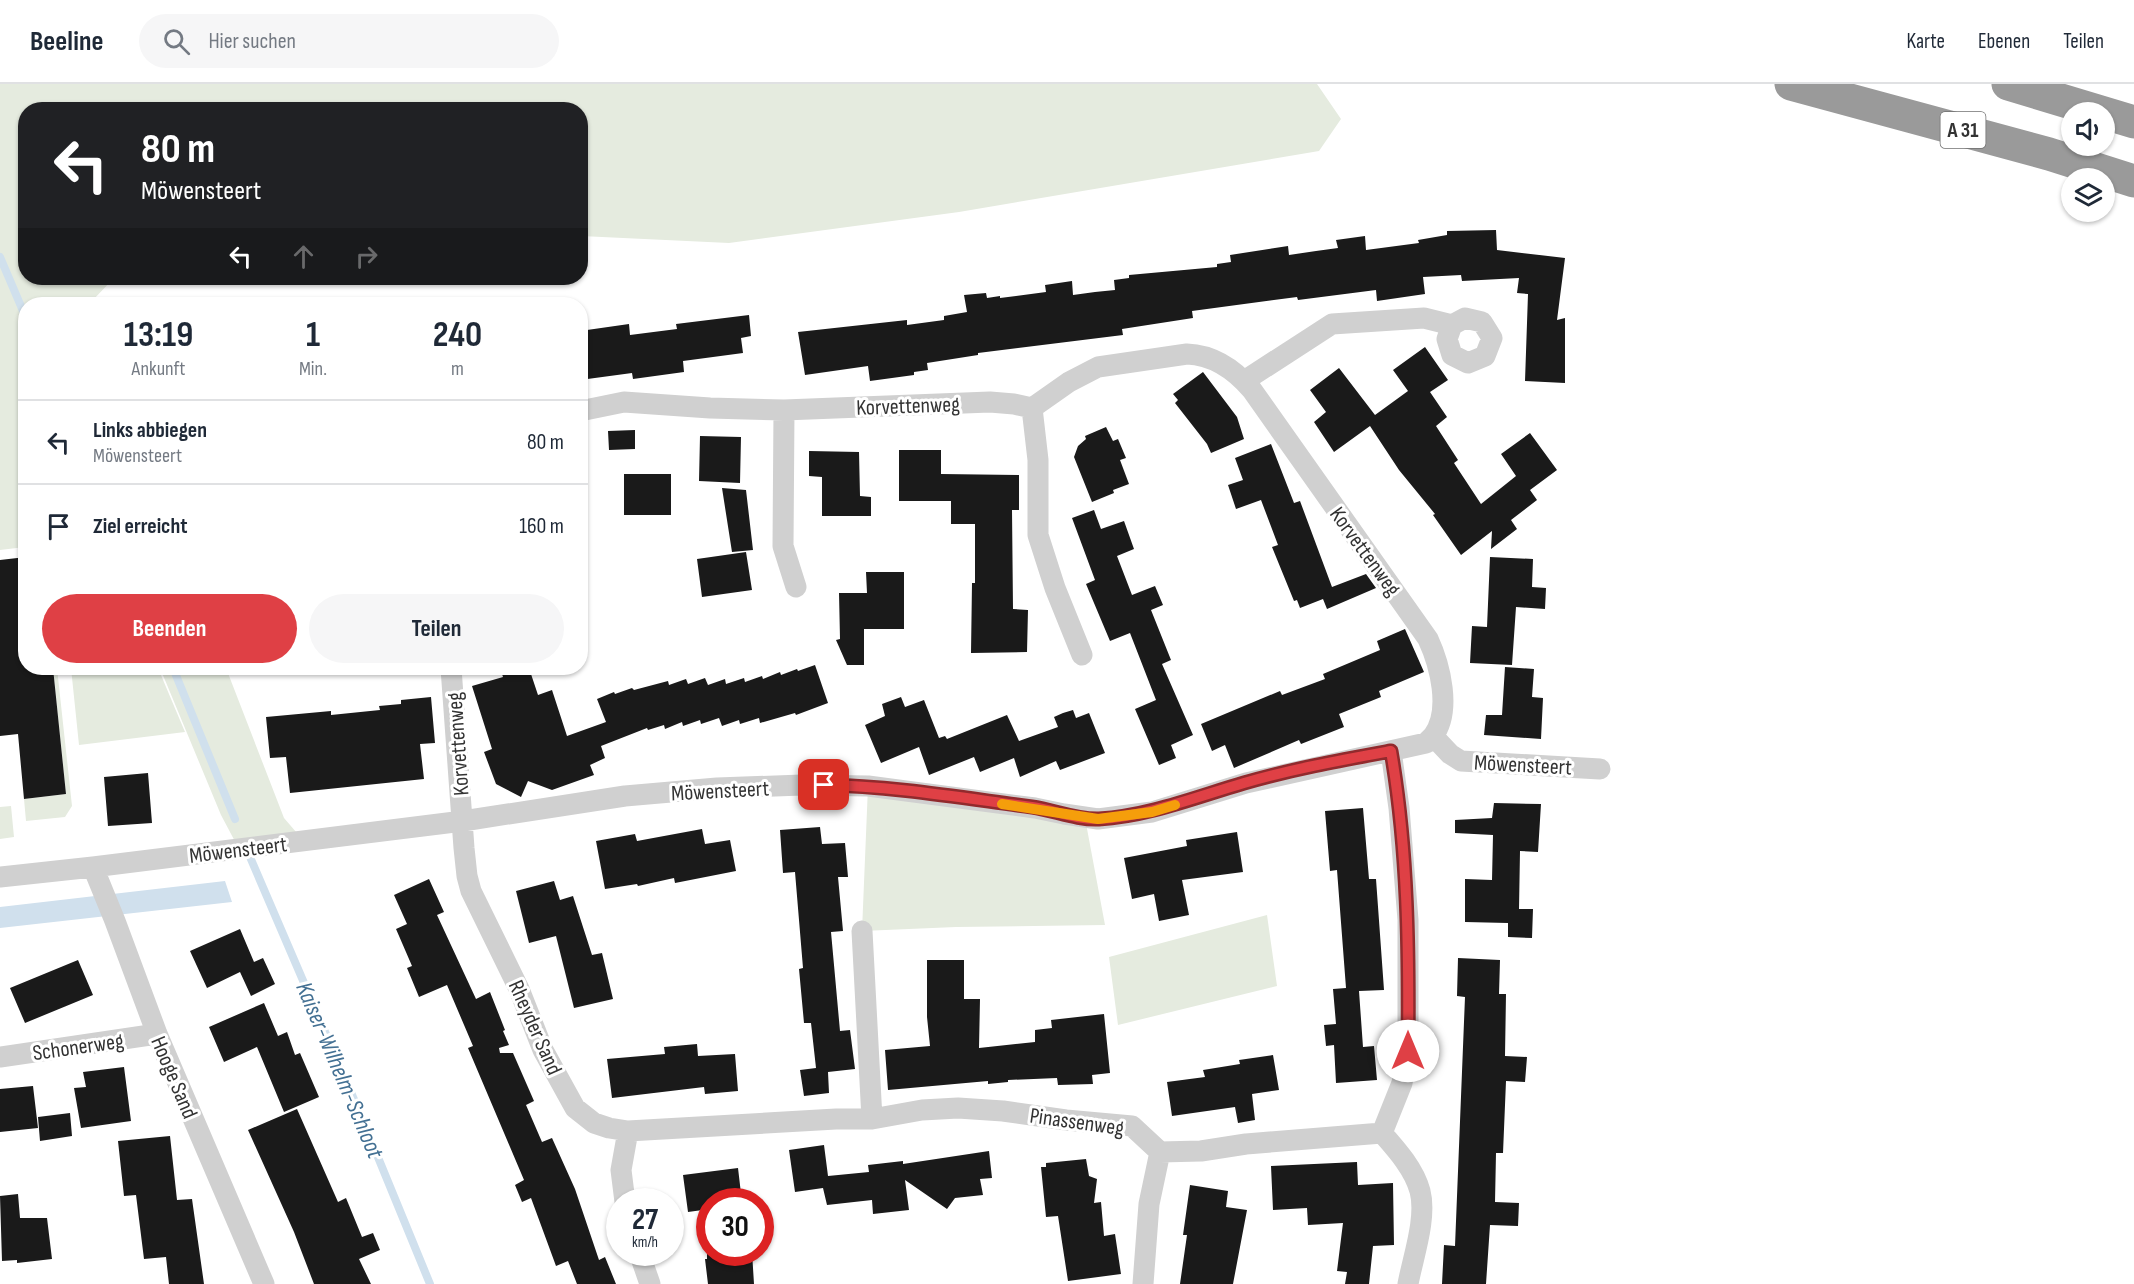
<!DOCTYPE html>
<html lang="de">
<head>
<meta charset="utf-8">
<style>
  body { margin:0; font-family:"Sofia Sans Condensed",sans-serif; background:#f6f6f7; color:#1f2937; height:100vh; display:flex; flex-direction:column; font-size:22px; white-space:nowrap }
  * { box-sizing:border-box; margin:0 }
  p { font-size:20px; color:#747a83 }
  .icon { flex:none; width:33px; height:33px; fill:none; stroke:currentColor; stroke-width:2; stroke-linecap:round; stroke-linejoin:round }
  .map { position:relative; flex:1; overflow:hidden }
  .side { position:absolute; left:18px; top:213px; width:570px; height:378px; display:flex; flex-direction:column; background:#fff; border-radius:24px; box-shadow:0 2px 4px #0004 }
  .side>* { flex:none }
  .hud { position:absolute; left:18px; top:18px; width:570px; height:183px; border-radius:24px; box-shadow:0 2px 4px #0004; background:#202124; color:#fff; overflow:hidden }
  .tools { position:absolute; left:2061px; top:18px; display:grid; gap:12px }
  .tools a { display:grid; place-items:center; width:54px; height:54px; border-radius:50%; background:#fff; box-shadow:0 2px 4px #0004; font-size:30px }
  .speed { position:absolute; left:606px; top:1104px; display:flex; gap:12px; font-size:30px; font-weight:700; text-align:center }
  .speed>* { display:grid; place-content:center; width:78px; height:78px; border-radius:50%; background:#fff; box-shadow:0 2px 4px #0004; line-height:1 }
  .speed small { font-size:15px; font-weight:400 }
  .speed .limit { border:9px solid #d22; background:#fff; color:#111 }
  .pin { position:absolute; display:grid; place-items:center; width:51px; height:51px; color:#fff; margin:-26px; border-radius:12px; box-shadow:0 3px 9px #0006 }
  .me { position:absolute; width:66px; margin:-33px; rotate:0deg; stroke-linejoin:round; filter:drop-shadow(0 0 4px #0008) }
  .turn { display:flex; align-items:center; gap:21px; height:126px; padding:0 24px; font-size:27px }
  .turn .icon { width:78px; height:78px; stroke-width:2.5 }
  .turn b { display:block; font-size:42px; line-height:51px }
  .lanes { display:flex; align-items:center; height:57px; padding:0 24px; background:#0003; justify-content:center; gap:30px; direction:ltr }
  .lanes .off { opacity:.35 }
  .eta { display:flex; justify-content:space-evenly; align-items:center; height:102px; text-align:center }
  .eta b { font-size:36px; font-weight:700; line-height:42px }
  .primary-button { display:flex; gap:12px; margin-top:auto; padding:12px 24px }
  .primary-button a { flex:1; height:69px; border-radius:36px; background:#df4045; color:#fff; font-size:24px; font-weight:700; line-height:69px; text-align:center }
  .primary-button a+a { background:#f6f6f7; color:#1f2937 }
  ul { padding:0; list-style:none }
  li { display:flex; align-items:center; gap:18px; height:84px; padding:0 24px; border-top:2px solid #e0e1e3 }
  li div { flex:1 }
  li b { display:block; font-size:22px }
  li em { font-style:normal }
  header { display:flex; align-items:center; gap:36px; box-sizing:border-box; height:84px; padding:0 30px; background:#fff; border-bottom:2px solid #e0e1e3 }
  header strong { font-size:28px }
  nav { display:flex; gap:33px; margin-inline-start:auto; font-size:21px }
  .search { width:420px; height:54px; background:#f6f6f7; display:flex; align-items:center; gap:15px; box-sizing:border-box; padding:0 21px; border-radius:33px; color:#747a83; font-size:22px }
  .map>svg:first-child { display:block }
</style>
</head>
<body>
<header>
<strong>Beeline</strong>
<div class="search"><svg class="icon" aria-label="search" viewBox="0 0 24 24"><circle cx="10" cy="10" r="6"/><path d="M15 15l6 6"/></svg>Hier suchen</div>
<nav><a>Karte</a><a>Ebenen</a><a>Teilen</a></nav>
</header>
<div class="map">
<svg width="2134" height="1200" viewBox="0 0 2134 1200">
  <rect width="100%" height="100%" fill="#fff"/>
  <path fill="#e5ebdf" d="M 0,0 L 1317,0 L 1341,35 L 1319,67 L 959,128 L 729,159 L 581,152 L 580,26 L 26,26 L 26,194 L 114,194 L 92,217 L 92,220 L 26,220 L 25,463 L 0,466 Z
    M 53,584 L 57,584 L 72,722 L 65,733 L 26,737 L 24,715 L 66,710 Z
    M 71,584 L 158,584 L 185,648 L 79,661 Z
    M 160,584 L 226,584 L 284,734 L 303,756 L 239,765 L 221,731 Z
    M 868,702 L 1085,734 L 1105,841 L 956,843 L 862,847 Z
    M 11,722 L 14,753 L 0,755 L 0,723 Z
    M 1267,831 L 1277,902 L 1118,941 L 1109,873 Z"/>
  <path fill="#d0e0ed" d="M 225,797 L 232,818 L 0,844 L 0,823 Z"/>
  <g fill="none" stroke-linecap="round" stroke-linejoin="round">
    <path stroke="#d0e0ed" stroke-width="8" d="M 0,173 L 26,234
      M 173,584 L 235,735
      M 250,773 L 359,1027 L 430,1200"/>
  </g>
  <path fill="#1a1a1a" d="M 1496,146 L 1497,166 L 1565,174 L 1557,236 L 1565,234 L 1565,299 L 1525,297 L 1528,210 L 1517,209 L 1519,194 L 1462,197 L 1461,191 L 1423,193 L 1425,210 L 1377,217 L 1376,206 L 1298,216 L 1297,213 L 1192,227 L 1193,234 L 1122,245 L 1123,251 L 978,269 L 978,271 L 927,279 L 928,286 L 914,288 L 914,291 L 870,297 L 868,282 L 805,291 L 798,248 L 907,236 L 907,241 L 944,236 L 944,232 L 967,228 L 964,211 L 986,209 L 987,214 L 1000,212 L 1000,214 L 1046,208 L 1045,201 L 1072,197 L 1073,211 L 1095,208 L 1115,206 L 1114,196 L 1129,194 L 1129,191 L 1217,183 L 1217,180 L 1231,178 L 1230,171 L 1288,162 L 1289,171 L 1316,167 L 1338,164 L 1336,156 L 1365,152 L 1366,166 L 1419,159 L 1418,156 L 1447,151 L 1447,147 Z
    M 749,231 L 751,252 L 741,254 L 743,269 L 683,277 L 684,288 L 633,295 L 632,289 L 580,296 L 580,247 L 629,240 L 630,251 L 677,245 L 676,240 Z
    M 1425,263 L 1448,296 L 1430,308 L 1447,333 L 1436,342 L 1458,376 L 1454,379 L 1481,420 L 1516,392 L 1501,370 L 1530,349 L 1557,386 L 1530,406 L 1537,416 L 1511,436 L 1517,445 L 1491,465 L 1492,447 L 1461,471 L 1433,431 L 1435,430 L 1399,386 L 1370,342 L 1334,368 L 1314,338 L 1326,328 L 1310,306 L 1339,284 L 1375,331 L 1408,307 L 1393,286 Z
    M 1203,288 L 1237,333 L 1244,355 L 1211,369 L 1207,360 L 1175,319 L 1178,316 L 1173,310 Z
    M 1106,343 L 1113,357 L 1118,355 L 1126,374 L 1120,376 L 1129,400 L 1113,406 L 1114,409 L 1092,418 L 1074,373 L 1078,362 L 1086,355 L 1085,352 Z
    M 635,346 L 635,365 L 609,366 L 608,347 Z
    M 700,352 L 741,353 L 740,399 L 699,397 Z
    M 1271,360 L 1294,419 L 1300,417 L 1332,503 L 1366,490 L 1376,504 L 1327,525 L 1323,515 L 1300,524 L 1297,516 L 1294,517 L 1272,463 L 1278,461 L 1261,416 L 1236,425 L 1228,401 L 1243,396 L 1235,374 Z
    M 899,366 L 941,366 L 941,390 L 1019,391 L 1019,426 L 1012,426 L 1013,525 L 1028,526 L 1027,568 L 971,569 L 972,499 L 975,499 L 975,440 L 951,440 L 951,417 L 899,417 Z
    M 809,367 L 859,368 L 860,412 L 871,413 L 871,432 L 822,432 L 822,393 L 809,392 Z
    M 624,390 L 671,390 L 671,431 L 624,431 Z
    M 722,404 L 746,406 L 753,466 L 732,468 Z
    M 1094,426 L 1101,445 L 1124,437 L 1134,465 L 1117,472 L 1132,511 L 1155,502 L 1163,521 L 1151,526 L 1171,576 L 1162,580 L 1193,651 L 1171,661 L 1176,674 L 1159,681 L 1135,625 L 1156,616 L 1130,549 L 1110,557 L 1086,500 L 1095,496 L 1072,434 Z
    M 746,468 L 752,506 L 702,513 L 697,475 Z
    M 26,473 L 26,584 L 53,584 L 66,710 L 24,715 L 18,650 L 0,652 L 0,476 Z
    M 1490,473 L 1533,475 L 1532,503 L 1546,504 L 1545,525 L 1516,523 L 1512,581 L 1470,579 L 1472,542 L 1487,543 Z
    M 866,488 L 904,488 L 904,545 L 864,545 L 864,581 L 847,581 L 836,556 L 840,555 L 839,509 L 867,509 Z
    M 1405,545 L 1424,588 L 1379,607 L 1381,613 L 1339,630 L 1344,643 L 1301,660 L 1299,656 L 1234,684 L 1225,661 L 1212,667 L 1201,640 L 1280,607 L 1282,611 L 1325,595 L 1323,590 L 1380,566 L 1377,557 Z
    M 815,581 L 828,619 L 796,631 L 795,629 L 760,639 L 759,634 L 740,640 L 739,636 L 722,642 L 719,634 L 701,640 L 700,636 L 683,642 L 682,638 L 665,645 L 664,641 L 648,646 L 647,644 L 601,662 L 605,674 L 590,681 L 594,691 L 552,706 L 528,697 L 521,713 L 496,700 L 484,668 L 492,665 L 472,602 L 503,593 L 500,584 L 529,584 L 538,611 L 552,606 L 567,652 L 606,638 L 597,615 L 614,608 L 615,610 L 632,604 L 634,606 L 668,597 L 669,601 L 686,595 L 688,600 L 705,594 L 708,601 L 725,595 L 726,600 L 744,594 L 745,598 L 762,592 L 763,595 L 780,588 L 781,591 L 797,585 L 798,587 Z
    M 1505,583 L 1534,585 L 1532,613 L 1543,614 L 1541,655 L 1484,651 L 1486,631 L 1502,631 Z
    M 431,613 L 435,659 L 420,660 L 424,695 L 290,709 L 286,673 L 270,674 L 266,633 L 331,627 L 331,631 L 380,626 L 379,622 L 401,620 L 401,616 Z
    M 901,613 L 905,623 L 924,616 L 939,654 L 945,652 L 947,655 L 1007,631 L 1019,657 L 1058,643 L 1054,633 L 1063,629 L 1073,626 L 1076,634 L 1089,629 L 1105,669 L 1060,686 L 1056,677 L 1020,693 L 1014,674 L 980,688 L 974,673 L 929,691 L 919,663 L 881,679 L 865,641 L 885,632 L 882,620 Z
    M 148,689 L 152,739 L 108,742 L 104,693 Z
    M 1494,719 L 1541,720 L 1538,768 L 1520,767 L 1519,825 L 1533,825 L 1532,854 L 1508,853 L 1508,839 L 1465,838 L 1465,795 L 1492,796 L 1493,751 L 1455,749 L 1455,736 L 1492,734 Z
    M 1363,724 L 1369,795 L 1376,795 L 1384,906 L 1359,907 L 1363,963 L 1374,962 L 1377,996 L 1336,999 L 1334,961 L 1326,962 L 1324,941 L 1336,940 L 1333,905 L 1346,904 L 1337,786 L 1330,787 L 1325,727 Z
    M 820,743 L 822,760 L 845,759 L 848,793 L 838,793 L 843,847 L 831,848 L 840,947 L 850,946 L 855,985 L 828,988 L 829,1009 L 804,1012 L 800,986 L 816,984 L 811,939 L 804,939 L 799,885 L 803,884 L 795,788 L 783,789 L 780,746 Z
    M 702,745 L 705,760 L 730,756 L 736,787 L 675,799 L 674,794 L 638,802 L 637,800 L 605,805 L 596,757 L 635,750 L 637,757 Z
    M 1237,748 L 1243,788 L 1182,796 L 1189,831 L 1159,837 L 1154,810 L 1132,815 L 1124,774 L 1187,762 L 1186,756 Z
    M 429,795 L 444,828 L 437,831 L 476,915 L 490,908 L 505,946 L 503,947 L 509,961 L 499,964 L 500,969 L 513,969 L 534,1017 L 526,1021 L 542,1058 L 552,1054 L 575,1105 L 599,1176 L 605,1173 L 616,1200 L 577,1200 L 568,1177 L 556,1182 L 531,1114 L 522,1118 L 515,1101 L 524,1096 L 468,964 L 473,962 L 447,901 L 419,913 L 407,884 L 412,882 L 396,845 L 407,840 L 394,811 Z
    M 554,797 L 560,816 L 573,812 L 592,871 L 602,869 L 613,915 L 574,924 L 556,852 L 529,859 L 516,807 Z
    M 240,845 L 254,878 L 263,874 L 275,900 L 251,912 L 240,888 L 207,904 L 190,867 Z
    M 1458,874 L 1500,876 L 1499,910 L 1506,910 L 1505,972 L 1527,973 L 1525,998 L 1506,997 L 1503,1069 L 1496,1069 L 1495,1118 L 1519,1119 L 1518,1142 L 1490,1141 L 1486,1200 L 1442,1200 L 1444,1161 L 1455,1162 L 1465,913 L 1457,912 Z
    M 78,876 L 93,911 L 25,939 L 10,904 Z
    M 927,876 L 964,876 L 964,915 L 980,915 L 979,964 L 1035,958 L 1035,946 L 1052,944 L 1051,936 L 1104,930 L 1110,989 L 1092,991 L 1093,1000 L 1058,1001 L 1057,994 L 1008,996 L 1008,998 L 988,1000 L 988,997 L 888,1006 L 885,966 L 930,962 L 927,933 Z
    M 264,919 L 278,952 L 287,948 L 295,971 L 300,969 L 319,1013 L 284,1028 L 257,963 L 224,978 L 209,943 Z
    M 697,960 L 698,972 L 735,970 L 738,1007 L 705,1010 L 704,1003 L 612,1014 L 607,975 L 665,970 L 664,963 Z
    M 1273,971 L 1279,1006 L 1252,1010 L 1255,1036 L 1238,1039 L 1235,1023 L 1172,1032 L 1167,998 L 1205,993 L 1203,986 L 1240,980 L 1239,976 Z
    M 124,983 L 131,1037 L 81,1044 L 74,1004 L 86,1003 L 83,988 Z
    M 33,1002 L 38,1044 L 0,1048 L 0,1005 Z
    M 297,1025 L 338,1118 L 346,1114 L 362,1153 L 373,1149 L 380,1166 L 359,1175 L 371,1200 L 314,1200 L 294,1148 L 248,1046 Z
    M 70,1029 L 72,1052 L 40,1057 L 38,1033 Z
    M 170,1052 L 177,1116 L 192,1115 L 204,1200 L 169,1200 L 166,1173 L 144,1175 L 136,1111 L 124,1112 L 118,1057 Z
    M 824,1061 L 828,1092 L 869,1088 L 868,1081 L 903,1077 L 903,1080 L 989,1067 L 992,1094 L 980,1095 L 983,1111 L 955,1114 L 947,1125 L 905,1096 L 909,1126 L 873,1130 L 872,1116 L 827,1121 L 823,1104 L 795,1108 L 789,1066 Z
    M 1086,1075 L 1089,1092 L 1097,1095 L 1094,1119 L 1101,1118 L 1104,1152 L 1115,1150 L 1121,1190 L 1068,1197 L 1058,1132 L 1046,1133 L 1041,1083 L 1046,1083 L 1046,1079 Z
    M 1357,1078 L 1358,1101 L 1393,1099 L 1394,1161 L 1373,1162 L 1369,1200 L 1345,1200 L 1347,1188 L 1337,1187 L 1343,1139 L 1308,1141 L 1307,1124 L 1273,1126 L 1271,1082 Z
    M 738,1084 L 742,1118 L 710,1118 L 710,1125 L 688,1128 L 683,1091 Z
    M 1190,1101 L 1228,1107 L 1226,1123 L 1247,1126 L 1233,1200 L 1180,1200 L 1187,1151 L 1183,1151 Z
    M 18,1110 L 20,1134 L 47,1134 L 52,1175 L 17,1179 L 17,1176 L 2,1177 L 0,1112 Z
    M 707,1168 L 752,1168 L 754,1200 L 708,1200 L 705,1175 L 707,1175 Z"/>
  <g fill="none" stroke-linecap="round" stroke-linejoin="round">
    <path stroke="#d0d0d0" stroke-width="21" d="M 1244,297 L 1332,240 L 1424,234 L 1452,241 L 1465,234 L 1482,238 L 1492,254 L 1485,272 L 1468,279 L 1452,271 L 1447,255 L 1452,241
      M 1032,324 L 1038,376 L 1038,451 L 1055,504 L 1082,571
      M 784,326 L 783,462 L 796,503
      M 580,327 L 624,318 L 710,324 L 784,326 L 990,318 L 1014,320 L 1032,324 L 1069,298 L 1098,283 L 1187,270 C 1213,271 1235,286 1252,306 L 1428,555 C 1440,581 1452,627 1433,652
      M 451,584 L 464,764 L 467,792 L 471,807 L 519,905 L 543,966 L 575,1024 L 594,1039 L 609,1044 L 628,1047 L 621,1086 L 625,1118
      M 1391,667 L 1399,724 L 1408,836 L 1408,967 L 1402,999 L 1382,1049 C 1397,1066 1414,1085 1420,1107 C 1427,1134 1413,1173 1408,1200
      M 93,783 L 115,837 L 157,950 L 264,1200
      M 0,793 L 93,783 L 463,737 L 625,712 L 717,704 L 802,701 L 868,702 L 1035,724 L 1064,730 L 1098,735 L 1152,728 L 1246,699 L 1426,659 L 1433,652 L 1450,670 L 1461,677 L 1600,685
      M 862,847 L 872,1035
      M 0,973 L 157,950
      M 628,1047 L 836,1035 L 872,1035 L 922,1026 L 958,1024 L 1003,1027 L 1066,1036 L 1132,1042 L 1160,1068 L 1201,1067 L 1246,1060 L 1382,1049
      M 639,1168 L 650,1200
      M 1143,1200 L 1149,1120 L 1160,1068"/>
    <path stroke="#9a9a9a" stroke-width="33" d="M 1791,0 L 2049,70 L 2134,97
      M 2008,0 L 2134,38"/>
  </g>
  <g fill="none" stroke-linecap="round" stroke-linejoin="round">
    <defs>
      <path id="route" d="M 824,701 C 893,702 963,714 1032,723 C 1054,726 1076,736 1099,735 C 1149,732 1196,713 1244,699 C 1292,685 1342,676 1391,667 C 1408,766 1409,867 1408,967"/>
    </defs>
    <use href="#route" stroke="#912a2d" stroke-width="15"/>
    <use href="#route" stroke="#df4045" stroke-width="10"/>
    <path stroke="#f59e0b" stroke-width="10" d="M 1002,720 L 1098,735 L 1152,728 L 1175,721"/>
  </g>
  <g text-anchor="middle" stroke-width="6" stroke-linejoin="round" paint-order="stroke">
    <rect fill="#fff" stroke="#707070" stroke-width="1.5" x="1940.5" y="28" width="45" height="36" rx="4.5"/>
    <g font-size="21" font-weight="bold" fill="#333">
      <text x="1963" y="53">A 31</text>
    </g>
    <g font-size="22" fill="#333" stroke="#fff">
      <text transform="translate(908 321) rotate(-2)" y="8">Korvettenweg</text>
      <text transform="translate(1366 467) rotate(54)" y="8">Korvettenweg</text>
      <text transform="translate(457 660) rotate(-94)" y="8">Korvettenweg</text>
      <text transform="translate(1523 680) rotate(3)" y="8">Möwensteert</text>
      <text transform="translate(720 706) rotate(-3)" y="8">Möwensteert</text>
      <text transform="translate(238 765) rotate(-7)" y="8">Möwensteert</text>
      <text transform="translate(536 943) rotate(66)" y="8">Rheyder Sand</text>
      <text transform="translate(78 962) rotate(-8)" y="8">Schonerweg</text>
      <text transform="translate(175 993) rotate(67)" y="8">Hooge Sand</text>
      <text transform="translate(1077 1037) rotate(8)" y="8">Pinassenweg</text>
    </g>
    <g font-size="24" font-style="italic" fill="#437093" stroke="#fff">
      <text transform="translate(340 986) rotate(67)" y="8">Kaiser-Wilhelm-Schloot</text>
    </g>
  </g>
</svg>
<div class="tools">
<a><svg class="icon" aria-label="sound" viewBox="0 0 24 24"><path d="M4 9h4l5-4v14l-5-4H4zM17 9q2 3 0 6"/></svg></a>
<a><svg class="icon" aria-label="layers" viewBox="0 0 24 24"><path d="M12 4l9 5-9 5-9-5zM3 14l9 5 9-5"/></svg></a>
</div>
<div class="speed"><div>27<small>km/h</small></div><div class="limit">30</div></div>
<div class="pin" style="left:824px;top:701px;background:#d93025"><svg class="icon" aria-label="arrive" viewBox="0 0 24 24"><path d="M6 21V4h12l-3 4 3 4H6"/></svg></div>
<svg class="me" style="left:1408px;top:967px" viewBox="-20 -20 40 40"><circle r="19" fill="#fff"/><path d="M0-13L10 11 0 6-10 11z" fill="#df4045"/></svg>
<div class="hud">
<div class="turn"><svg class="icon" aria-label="left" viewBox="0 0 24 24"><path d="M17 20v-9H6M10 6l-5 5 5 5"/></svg><div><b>80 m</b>Möwensteert</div></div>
<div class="lanes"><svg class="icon" aria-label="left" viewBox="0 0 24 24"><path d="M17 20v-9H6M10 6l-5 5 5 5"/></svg><svg class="icon off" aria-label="ahead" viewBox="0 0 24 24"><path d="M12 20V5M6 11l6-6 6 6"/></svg><svg class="icon off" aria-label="right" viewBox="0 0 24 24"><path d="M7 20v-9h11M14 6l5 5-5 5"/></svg></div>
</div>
<section class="side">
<div class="eta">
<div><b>13:19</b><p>Ankunft</p></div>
<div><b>1</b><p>Min.</p></div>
<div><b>240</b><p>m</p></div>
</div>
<ul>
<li><svg class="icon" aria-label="left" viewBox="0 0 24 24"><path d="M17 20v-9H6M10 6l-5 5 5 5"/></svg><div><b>Links abbiegen</b><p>Möwensteert</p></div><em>80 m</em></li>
<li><svg class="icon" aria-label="arrive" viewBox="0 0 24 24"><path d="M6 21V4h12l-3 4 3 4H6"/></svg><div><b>Ziel erreicht</b></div><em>160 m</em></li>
</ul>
<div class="primary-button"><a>Beenden</a><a>Teilen</a></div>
</section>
</div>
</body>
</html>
